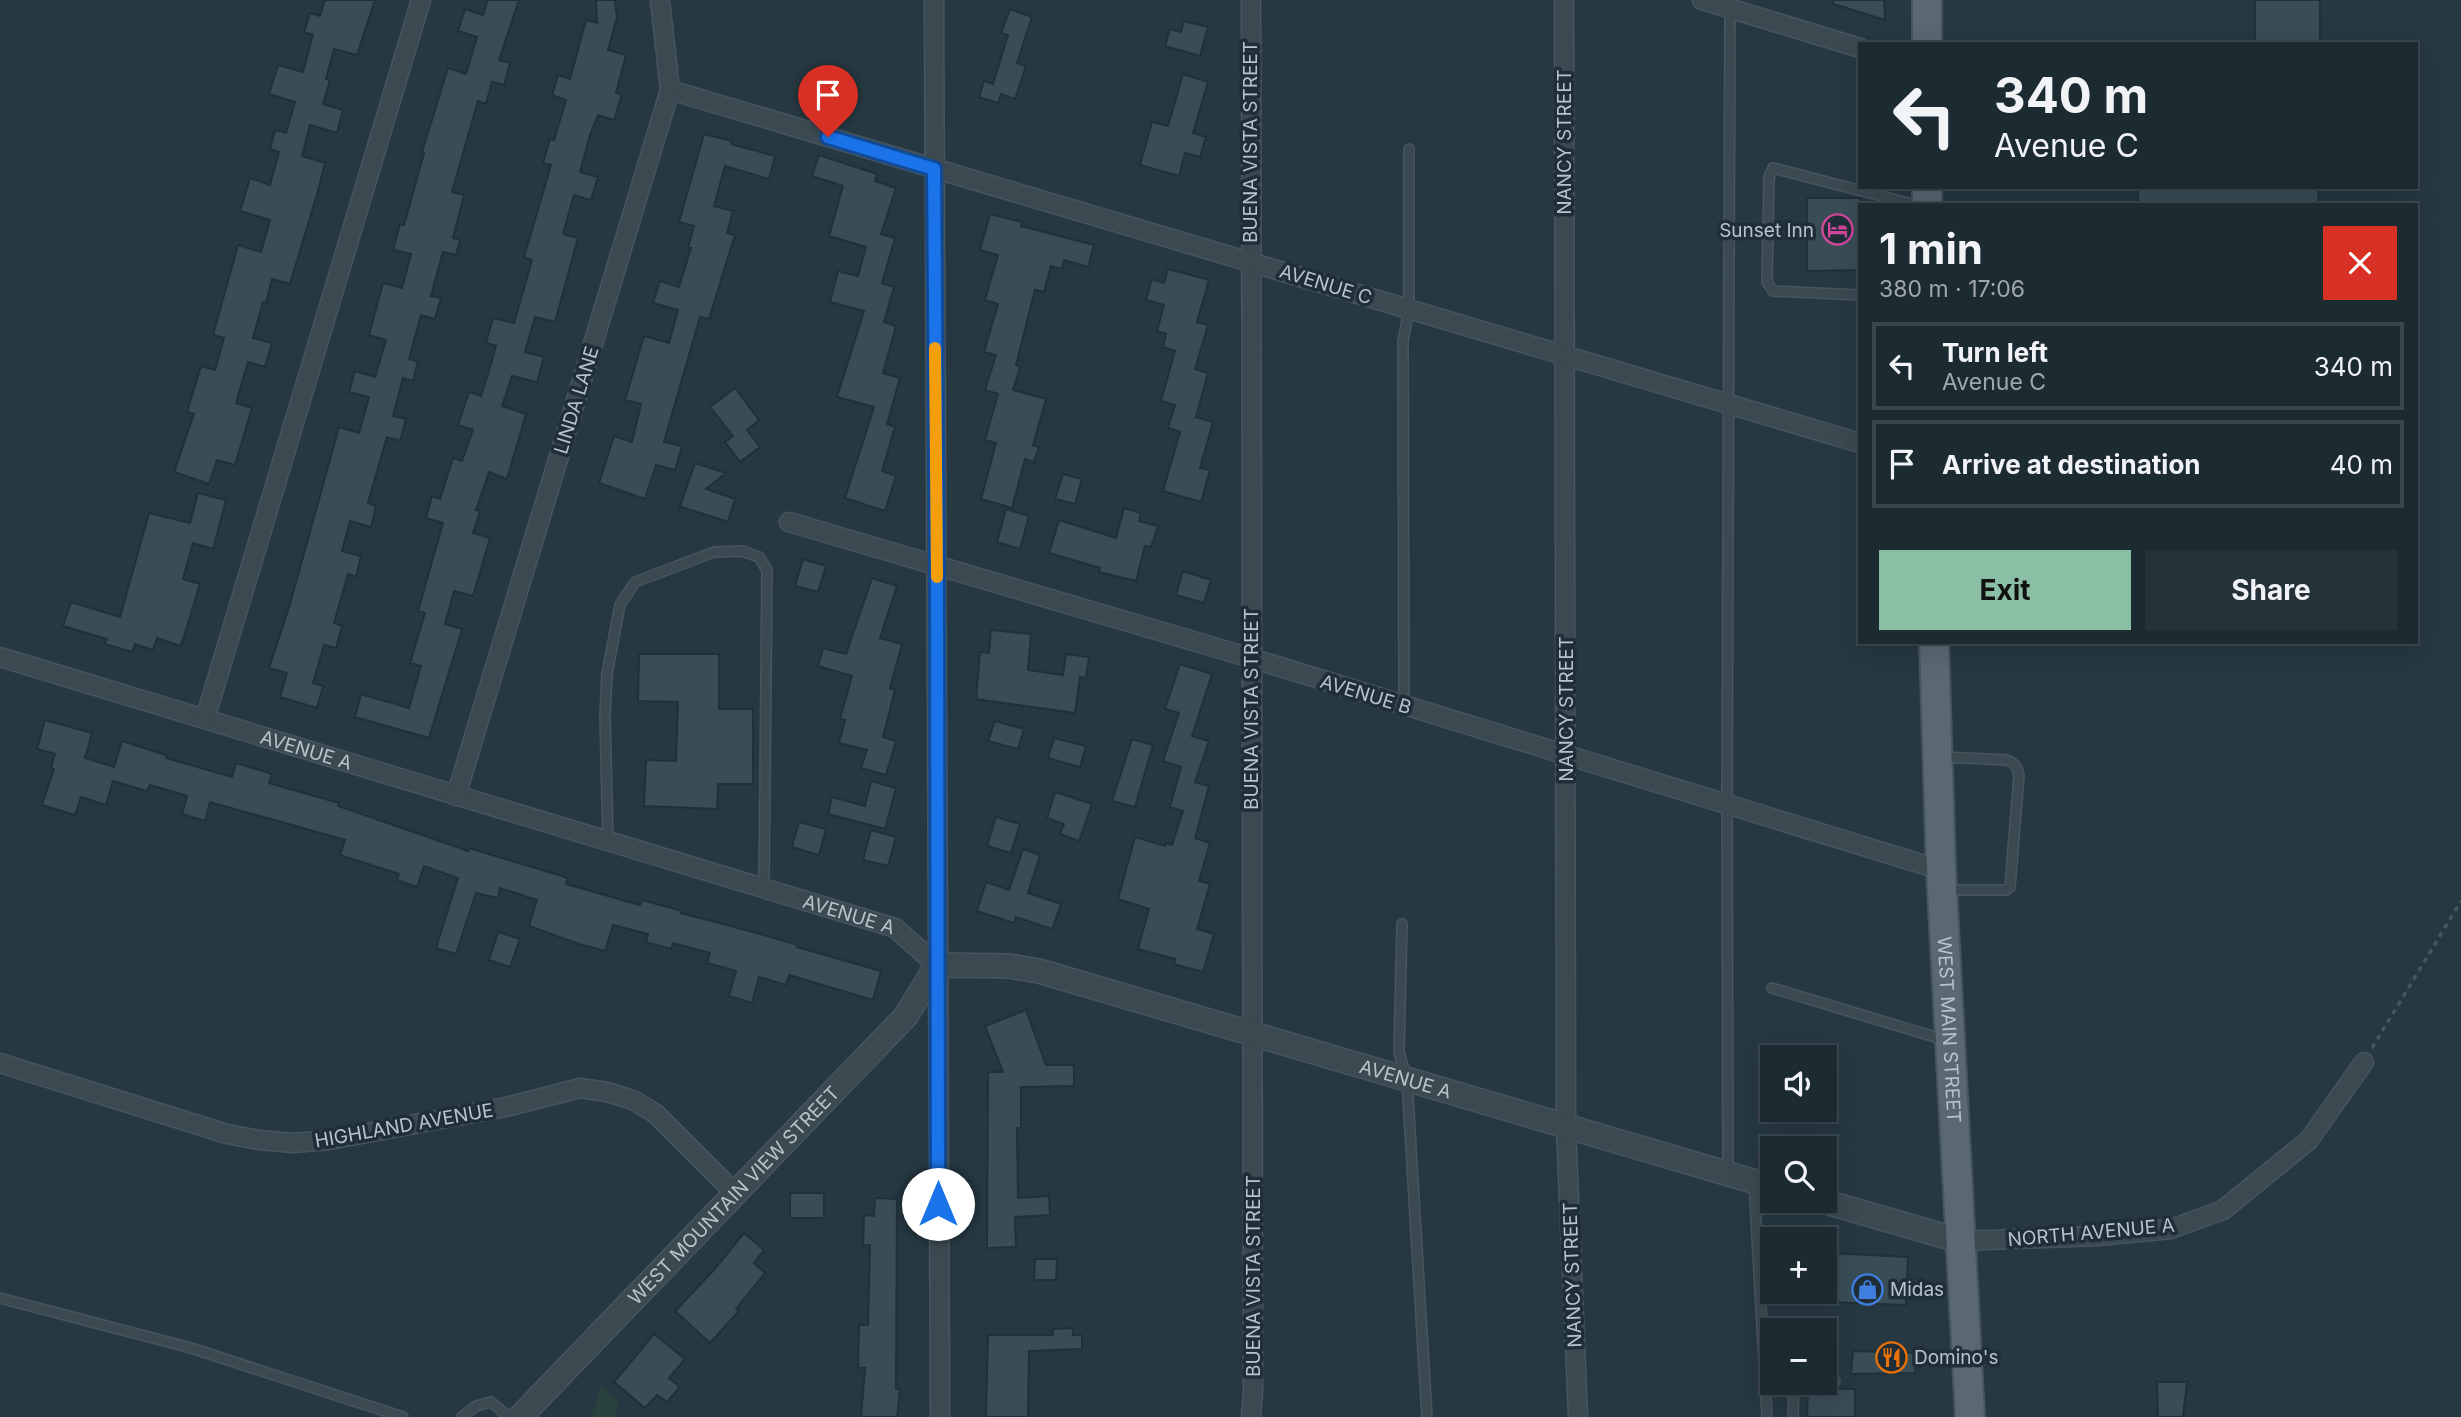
<!DOCTYPE html>
<html lang="en">
<head>
<meta charset="utf-8">
<style>
  body { margin:0; font-family:Inter,sans-serif; background:#25323a; color:#f1f3f6; height:100vh; display:flex; flex-direction:column; font-size:26px; white-space:nowrap }
  * { box-sizing:border-box; margin:0 }
  p { font-size:23px; color:#a0a7ac }
  .icon { flex:none; width:38px; height:38px; fill:none; stroke:currentColor; stroke-width:2; stroke-linecap:round; stroke-linejoin:round }
  .map { position:relative; flex:1; overflow:hidden }
  .side { position:absolute; left:1858px; top:203px; width:560px; height:441px; display:flex; flex-direction:column; background:#1c2a32; border-radius:0px; box-shadow:0 7px 28px #0002,0 0 0 2px #3a464d }
  .side>* { flex:none }
  .banner { position:absolute; left:1858px; top:42px; width:560px; height:147px; border-radius:0px; box-shadow:0 7px 28px #0002,0 0 0 2px #3a464d; background:#1c2a32; color:#f1f3f6; overflow:hidden }
  .buttons { position:absolute; left:1760px; top:1045px; display:grid; gap:14px }
  .buttons a { display:grid; place-items:center; width:77px; height:77px; border-radius:0px; background:#1c2a32; box-shadow:0 7px 28px #0002,0 0 0 2px #3a464d; font-size:35px }
  .pin { position:absolute; display:grid; place-items:center; width:60px; height:60px; color:#fff; margin:-72px -30px; border-radius:50% 50% 50% 0; rotate:-45deg; box-shadow:0 0 7px #0007 }
  .pin .icon { rotate:45deg }
  .me { position:absolute; width:77px; margin:-38px; rotate:0deg; stroke-linejoin:round; filter:drop-shadow(0 0 5px #0008) }
  .turn { display:flex; align-items:center; gap:24px; height:147px; padding:0 21px; font-size:32px }
  .turn .icon { width:91px; height:91px; stroke-width:2.5 }
  .turn b { display:block; font-size:49px; line-height:60px }
  .round { display:grid; place-items:center; flex:none; width:74px; height:74px; border-radius:0px; background:#25323a }
  .head { display:flex; align-items:center; justify-content:space-between; height:119px; padding:0 21px }
  h1 { font-size:42px; font-weight:700; line-height:52px }
  .button { display:flex; gap:14px; margin-top:auto; padding:14px 21px }
  .button a { flex:1; height:80px; border-radius:0px; background:#8abfa5; color:#111; font-size:28px; font-weight:700; line-height:80px; text-align:center }
  .button a+a { background:#25323a; color:#f1f3f6 }
  ul { padding:0; list-style:none }
  li { display:flex; align-items:center; gap:21px; height:88px; margin:0 14px 10px; padding:0 7px; border:4px solid #3a464d; border-radius:0px }
  li div { flex:1 }
  li b { display:block; font-size:26px }
  li em { font-style:normal }
  .map>svg:first-child { display:block }
</style>
</head>
<body>
<div class="map">
<svg width="2461" height="1417" viewBox="0 0 2461 1417">
  <rect width="100%" height="100%" fill="#263842"/>
  <path fill="#294240" d="M 601,1386 L 619,1401 L 614,1417 L 591,1417 Z"/>
  <path fill="#394d57" stroke="#213039" stroke-width="2" d="M 325,0 L 375,0 L 357,55 L 334,49 L 326,79 L 330,80 L 323,104 L 343,110 L 337,133 L 310,125 L 302,156 L 325,163 L 318,191 L 290,284 L 272,279 L 266,303 L 263,302 L 253,338 L 272,343 L 265,367 L 248,362 L 236,403 L 252,408 L 235,465 L 217,460 L 209,484 L 174,472 L 194,414 L 187,412 L 201,366 L 215,370 L 224,338 L 213,335 L 238,245 L 261,252 L 270,220 L 240,211 L 250,178 L 270,185 L 279,152 L 270,149 L 275,130 L 286,133 L 295,102 L 269,94 L 278,65 L 303,72 L 313,35 L 304,32 L 310,13 L 320,16 Z
    M 488,0 L 519,0 L 499,60 L 510,63 L 504,85 L 492,82 L 486,104 L 478,101 L 452,192 L 464,195 L 453,238 L 460,240 L 456,255 L 443,252 L 431,296 L 441,298 L 435,319 L 421,315 L 409,359 L 418,361 L 413,381 L 403,378 L 393,416 L 406,419 L 400,441 L 387,437 L 368,503 L 376,506 L 371,527 L 350,521 L 342,551 L 361,556 L 356,577 L 348,574 L 334,623 L 342,626 L 336,648 L 324,645 L 313,683 L 323,686 L 317,708 L 280,697 L 287,673 L 269,668 L 290,604 L 339,427 L 359,433 L 369,397 L 349,392 L 355,371 L 375,377 L 386,340 L 369,335 L 383,283 L 402,288 L 411,254 L 393,250 L 400,224 L 404,225 L 424,153 L 422,152 L 448,68 L 466,74 L 477,37 L 458,31 L 465,9 L 483,15 Z
    M 596,0 L 615,0 L 617,17 L 608,50 L 626,55 L 616,93 L 622,94 L 614,120 L 598,115 L 590,135 L 580,172 L 598,177 L 591,200 L 574,195 L 563,234 L 578,238 L 555,322 L 535,317 L 525,352 L 544,357 L 537,382 L 512,376 L 502,406 L 526,414 L 507,479 L 489,472 L 476,510 L 480,511 L 473,533 L 490,538 L 473,596 L 454,591 L 445,624 L 462,629 L 429,738 L 355,717 L 361,694 L 409,708 L 421,666 L 410,663 L 425,613 L 418,611 L 443,523 L 426,518 L 432,496 L 440,499 L 453,458 L 462,461 L 473,430 L 458,425 L 469,392 L 481,396 L 488,374 L 496,346 L 486,343 L 493,318 L 514,323 L 532,260 L 524,257 L 551,165 L 543,163 L 550,139 L 554,140 L 566,100 L 552,95 L 558,75 L 570,79 L 586,20 L 597,23 Z
    M 1834,0 L 1884,0 L 1885,20 L 1833,4 Z
    M 2255,0 L 2320,0 L 2320,44 L 2255,44 Z
    M 1010,9 L 1032,17 L 1017,63 L 1026,66 L 1015,99 L 1001,94 L 998,103 L 979,97 L 984,81 L 993,84 L 1008,35 L 1001,33 Z
    M 1184,21 L 1208,27 L 1200,56 L 1165,46 L 1170,29 L 1181,32 Z
    M 1183,74 L 1208,82 L 1193,133 L 1206,137 L 1200,157 L 1185,153 L 1179,176 L 1140,165 L 1152,122 L 1168,126 Z
    M 704,134 L 732,141 L 731,144 L 775,156 L 769,179 L 725,166 L 714,206 L 733,211 L 727,233 L 735,235 L 709,319 L 700,317 L 664,442 L 682,446 L 675,470 L 656,465 L 645,499 L 599,483 L 614,436 L 632,442 L 641,404 L 625,400 L 644,336 L 669,343 L 678,310 L 653,303 L 660,281 L 679,287 L 691,248 L 688,248 L 694,226 L 679,222 Z
    M 819,155 L 877,174 L 875,181 L 896,188 L 881,234 L 895,238 L 882,283 L 894,287 L 884,322 L 896,326 L 883,373 L 900,378 L 887,424 L 895,427 L 882,471 L 896,476 L 885,511 L 845,498 L 874,407 L 837,397 L 864,311 L 830,302 L 838,271 L 858,276 L 866,247 L 829,236 L 843,186 L 812,176 Z
    M 2138,187 L 2319,187 L 2318,205 L 2138,205 Z
    M 1807,198 L 1860,198 L 1860,270 L 1807,271 Z
    M 990,214 L 1022,222 L 1021,226 L 1094,245 L 1088,267 L 1064,260 L 1062,269 L 1051,266 L 1044,292 L 1035,290 L 1016,365 L 1020,367 L 1013,390 L 1046,399 L 1033,445 L 1039,447 L 1034,462 L 1025,459 L 1012,508 L 981,499 L 996,443 L 985,440 L 998,394 L 985,390 L 996,355 L 984,352 L 998,304 L 985,300 L 998,255 L 980,250 Z
    M 1168,269 L 1209,280 L 1197,322 L 1208,325 L 1195,369 L 1208,373 L 1196,417 L 1213,422 L 1200,468 L 1210,470 L 1201,502 L 1163,491 L 1180,432 L 1168,428 L 1175,405 L 1161,401 L 1175,351 L 1163,347 L 1166,334 L 1157,331 L 1164,305 L 1146,300 L 1152,279 L 1164,283 Z
    M 735,388 L 759,420 L 747,430 L 760,447 L 740,462 L 725,442 L 733,436 L 710,407 Z
    M 695,463 L 726,473 L 706,489 L 735,499 L 728,522 L 682,507 L 679,509 Z
    M 1063,474 L 1082,479 L 1075,504 L 1055,499 Z
    M 198,493 L 226,500 L 213,549 L 193,543 L 183,579 L 200,584 L 181,646 L 157,638 L 153,650 L 135,644 L 132,652 L 105,644 L 107,639 L 63,626 L 71,602 L 120,617 L 149,513 L 190,523 Z
    M 1124,508 L 1141,513 L 1139,521 L 1158,526 L 1151,547 L 1145,546 L 1136,581 L 1099,572 L 1100,568 L 1049,553 L 1059,520 L 1116,538 Z
    M 1006,509 L 1029,516 L 1020,549 L 997,542 Z
    M 803,559 L 826,566 L 818,592 L 795,586 Z
    M 1183,571 L 1211,580 L 1204,603 L 1176,595 Z
    M 872,578 L 897,586 L 880,638 L 902,644 L 890,688 L 895,690 L 883,737 L 896,741 L 886,775 L 861,768 L 867,750 L 839,743 L 845,720 L 840,719 L 852,676 L 818,666 L 823,648 L 846,654 Z
    M 991,630 L 1031,634 L 1028,670 L 1063,675 L 1066,654 L 1089,657 L 1086,678 L 1080,677 L 1075,713 L 976,699 L 980,652 L 989,653 Z
    M 639,654 L 719,654 L 719,709 L 753,709 L 753,784 L 718,784 L 717,809 L 644,806 L 646,760 L 676,761 L 678,702 L 638,701 Z
    M 1180,664 L 1212,674 L 1192,736 L 1209,741 L 1195,782 L 1209,786 L 1195,838 L 1210,843 L 1199,881 L 1210,884 L 1197,929 L 1214,934 L 1203,972 L 1174,964 L 1175,959 L 1138,949 L 1149,909 L 1118,899 L 1135,837 L 1165,846 L 1166,843 L 1172,845 L 1183,811 L 1170,807 L 1181,767 L 1163,761 L 1179,713 L 1165,709 Z
    M 45,720 L 92,733 L 85,758 L 114,767 L 122,741 L 166,755 L 166,758 L 232,777 L 236,763 L 272,774 L 269,783 L 339,803 L 338,806 L 468,851 L 469,848 L 568,878 L 566,884 L 640,905 L 642,900 L 682,911 L 681,913 L 757,933 L 798,945 L 797,947 L 881,971 L 873,1000 L 789,975 L 786,985 L 759,977 L 752,1003 L 729,996 L 736,971 L 707,963 L 710,953 L 673,943 L 671,949 L 646,942 L 648,934 L 613,925 L 605,951 L 579,944 L 529,926 L 537,900 L 500,888 L 498,898 L 476,893 L 456,954 L 436,948 L 458,878 L 424,866 L 417,887 L 397,880 L 399,874 L 340,855 L 345,840 L 210,802 L 205,821 L 182,814 L 187,796 L 150,785 L 147,791 L 113,781 L 106,805 L 81,797 L 75,815 L 42,805 L 54,769 L 51,768 L 55,754 L 37,749 Z
    M 995,721 L 1024,729 L 1018,749 L 988,741 Z
    M 1054,738 L 1086,746 L 1080,767 L 1048,758 Z
    M 1132,739 L 1153,745 L 1135,807 L 1112,801 Z
    M 871,781 L 896,788 L 885,829 L 828,814 L 832,797 L 865,806 Z
    M 1055,792 L 1092,804 L 1079,841 L 1060,834 L 1064,824 L 1047,818 Z
    M 996,817 L 1020,824 L 1011,853 L 987,846 Z
    M 799,822 L 826,829 L 819,855 L 792,847 Z
    M 871,830 L 896,837 L 888,866 L 863,860 Z
    M 1023,849 L 1040,855 L 1028,893 L 1061,904 L 1052,929 L 1016,917 L 1014,923 L 977,911 L 986,882 L 1009,890 Z
    M 498,932 L 520,939 L 510,967 L 489,960 Z
    M 1026,1010 L 1046,1065 L 1074,1065 L 1074,1086 L 1021,1087 L 1021,1128 L 1017,1128 L 1018,1198 L 1049,1196 L 1050,1215 L 1015,1217 L 1016,1247 L 987,1248 L 988,1072 L 1003,1072 L 985,1026 Z
    M 790,1193 L 824,1193 L 824,1218 L 790,1218 Z
    M 875,1198 L 897,1199 L 896,1389 L 900,1389 L 897,1417 L 861,1417 L 865,1368 L 858,1368 L 859,1325 L 868,1325 L 870,1245 L 863,1245 L 864,1215 L 874,1216 Z
    M 744,1233 L 764,1250 L 754,1263 L 765,1273 L 736,1309 L 739,1311 L 710,1343 L 675,1311 L 713,1271 Z
    M 1831,1253 L 1908,1257 L 1906,1305 L 1829,1302 Z
    M 1035,1259 L 1057,1259 L 1056,1280 L 1034,1280 Z
    M 1073,1328 L 1073,1335 L 1082,1335 L 1082,1349 L 1029,1351 L 1028,1417 L 986,1417 L 988,1335 L 1053,1335 L 1053,1329 Z
    M 654,1334 L 685,1359 L 669,1378 L 680,1387 L 667,1402 L 657,1395 L 645,1408 L 614,1382 Z
    M 1853,1351 L 1917,1353 L 1915,1373 L 1851,1374 Z
    M 2157,1382 L 2187,1382 L 2183,1417 L 2158,1417 Z
    M 1808,1388 L 1855,1389 L 1855,1417 L 1807,1417 Z"/>
  <g fill="none" stroke-linecap="round" stroke-linejoin="round">
    <defs>
      <path id="service" d="M 1860,295 L 1773,291 L 1767,282 L 1769,177 L 1773,168 L 1916,205
        M 1404,706 L 1403,341 L 1409,309 L 1409,149
        M 1943,757 L 2007,760 C 2015,763 2017,767 2019,776 L 2010,887 L 2006,890 L 1947,890
        M 608,842 L 605,715 L 607,674 L 620,605 L 635,582 L 714,552 L 742,551 L 759,557 L 767,570 L 764,889
        M 1402,924 L 1399,1052 L 1407,1081 L 1427,1417
        M 1772,988 L 1945,1040
        M 1728,1173 L 1727,805 L 1730,8
        M 1754,1184 L 1767,1417
        M 0,1298 L 191,1348 L 403,1417
        M 1825,1381 L 1835,1381
        M 462,1417 L 476,1406 L 491,1402 L 509,1417
        M 1793,1417 L 1794,1382"/>
      <g id="minor">
        <path d="M 934,0 L 940,1417"/>
        <path d="M 1251,0 L 1253,1391 L 1251,1417"/>
        <path d="M 1564,0 L 1566,1127 L 1578,1417"/>
        <path d="M 1702,0 L 1860,48"/>
        <path d="M 670,90 L 1860,443"/>
        <path d="M 789,522 L 1251,658 L 1941,870"/>
        <path id="s1" d="M 0,657 L 895,928 L 937,965"/>
        <path d="M 205,719 L 421,0"/>
        <path d="M 456,796 L 670,90 L 660,0"/>
        <path d="M 0,1063 L 227,1134 L 259,1140 L 293,1143 L 329,1140 L 506,1107 L 580,1088 L 607,1092 L 633,1100 L 656,1114 L 736,1194"/>
        <path d="M 1961,1241 L 2098,1236 L 2171,1229 L 2223,1210 L 2309,1140 L 2364,1062"/>
      </g>
      <g id="tertiary">
        <path d="M 1819,1200 L 1961,1241"/>
        <path id="s2" d="M 520,1417 L 906,1016 L 937,965 L 1009,966 L 1039,971 L 1773,1187"/>
      </g>
      <g id="primary">
        <path d="M 1927,0 L 1927,44"/>
        <path d="M 1927,187 L 1927,205"/>
        <path id="s3" d="M 1934,642 L 1941,870 L 1970,1417"/>
      </g>
    </defs>
    <use href="#service" stroke="#47555e" stroke-width="12"/>
    <use href="#minor" stroke="#47555e" stroke-width="21"/>
    <use href="#tertiary" stroke="#47555e" stroke-width="26"/>
    <use href="#primary" stroke="#47555e" stroke-width="32"/>
    <path stroke="#425a57" stroke-width="3.5" stroke-dasharray="5 5" stroke-linecap="butt" d="M 2372,1048 L 2461,901"/>
    <use href="#service" stroke="#3b4951" stroke-width="9"/>
    <use href="#minor" stroke="#3b4951" stroke-width="18"/>
    <use href="#tertiary" stroke="#3b4951" stroke-width="23"/>
    <use href="#primary" stroke="#596871" stroke-width="28"/>
  </g>
  <g fill="none" stroke-linecap="round" stroke-linejoin="round">
    <defs>
      <path id="route" d="M 828,137 L 934,169 L 937,565 L 938,1204"/>
    </defs>
    <use href="#route" stroke="#114b97" stroke-width="18"/>
    <use href="#route" stroke="#1a73e8" stroke-width="12"/>
    <path stroke="#f59e0b" stroke-width="12" d="M 935,348 L 937,577"/>
  </g>
  <defs>
    <symbol id="hotel-ring" viewBox="-11 -11 22 22"><circle r="9.5" fill="#1f2e37" stroke="#d1479c" stroke-width="1.5"/><path d="M-6-4.5h1.5V1H6V5H4.5V3h-9V5H-6ZM-4 0a1.8 1.8 0 1 1 3.6 0ZM.5 0V-2.5h3Q6-2.5 6 0Z" fill="#d1479c"/></symbol>
    <symbol id="shop-ring" viewBox="-11 -11 22 22"><circle r="9.5" fill="#1f2e37" stroke="#3f7fe0" stroke-width="1.5"/><path d="M-5-2.5h2.3a2.7 3.5 0 0 1 5.4 0H5L5.5 6h-11ZM-1.5-2.5h3a1.5 2.3 0 0 0-3 0Z" fill="#3f7fe0"/></symbol>
    <symbol id="restaurant-ring" viewBox="-11 -11 22 22"><circle r="9.5" fill="#1f2e37" stroke="#e8710a" stroke-width="1.5"/><path d="M-5-6h1v4h1v-4h1v4h1v-4h1v5L-1.5 .5V6h-2V.5L-5-1ZM5-6V6H3V1.5H1.5Q1.5-4 5-6Z" fill="#e8710a"/></symbol>
  </defs>
  <g fill-rule="evenodd">
    <use href="#hotel-ring" x="1820" y="212" width="35" height="35"/>
    <use href="#shop-ring" x="1850" y="1272" width="35" height="35"/>
    <use href="#restaurant-ring" x="1874" y="1340" width="35" height="35"/>
  </g>
  <g text-anchor="middle" stroke-width="7" stroke-linejoin="round" paint-order="stroke">
    <g font-size="19" fill="#b8c3cb" stroke="#1f2e37">
      <text transform="translate(1250 142) rotate(-90)" y="7">BUENA VISTA STREET</text>
      <text transform="translate(1564 142) rotate(-90)" y="7">NANCY STREET</text>
      <text transform="translate(1326 284) rotate(17)" y="7">AVENUE C</text>
      <text transform="translate(576 400) rotate(-73)" y="7">LINDA LANE</text>
      <text transform="translate(1366 694) rotate(17)" y="7">AVENUE B</text>
      <text transform="translate(1251 709) rotate(-90)" y="7">BUENA VISTA STREET</text>
      <text transform="translate(1566 709) rotate(-90)" y="7">NANCY STREET</text>
      <text dy="7" stroke="none"><textPath href="#s1" startOffset="320">AVENUE A</textPath></text>
      <text dy="7" stroke="none"><textPath href="#s1" startOffset="887">AVENUE A</textPath></text>
      <text dy="7" stroke="none"><textPath href="#s3" startOffset="388">WEST MAIN STREET</textPath></text>
      <text dy="7" stroke="none"><textPath href="#s2" startOffset="1101">AVENUE A</textPath></text>
      <text transform="translate(404 1125) rotate(-10)" y="7">HIGHLAND AVENUE</text>
      <text dy="7" stroke="none"><textPath href="#s2" startOffset="308">WEST MOUNTAIN VIEW STREET</textPath></text>
      <text transform="translate(2091 1232) rotate(-5)" y="7">NORTH AVENUE A</text>
      <text transform="translate(1572 1275) rotate(-92)" y="7">NANCY STREET</text>
      <text transform="translate(1253 1276) rotate(-90)" y="7">BUENA VISTA STREET</text>
    </g>
    <g font-size="19" fill="#b8c3cb" stroke="#1f2e37" text-anchor="start">
      <text x="1814" y="237" text-anchor="end">Sunset Inn</text>
      <text x="1890" y="1296">Midas</text>
      <text x="1914" y="1364">Domino's</text>
    </g>
  </g>
</svg>
<div class="buttons">
<a><svg class="icon" aria-label="sound" viewBox="0 0 24 24"><path d="M4 9h4l5-4v14l-5-4H4zM17 9q2 3 0 6"/></svg></a>
<a><svg class="icon" aria-label="search" viewBox="0 0 24 24"><circle cx="10" cy="10" r="6"/><path d="M15 15l6 6"/></svg></a>
<a>+</a>
<a>−</a>
</div>
<div class="pin" style="left:828px;top:137px;background:#d93025"><svg class="icon" aria-label="arrive" viewBox="0 0 24 24"><path d="M6 21V4h12l-3 4 3 4H6"/></svg></div>
<svg class="me" style="left:938px;top:1204px" viewBox="-20 -20 40 40"><circle r="19" fill="#fff"/><path d="M0-13L10 11 0 6-10 11z" fill="#1a73e8"/></svg>
<div class="banner">
<div class="turn"><svg class="icon" aria-label="left" viewBox="0 0 24 24"><path d="M17 20v-9H6M10 6l-5 5 5 5"/></svg><div><b>340 m</b>Avenue C</div></div>
</div>
<section class="side">
<div class="head"><div><h1>1 min</h1><p>380 m · 17:06</p></div><a class="round" style="background:#d93025;color:#fff"><svg class="icon" aria-label="close" viewBox="0 0 24 24"><path d="M6 6l12 12M18 6L6 18"/></svg></a></div>
<ul>
<li><svg class="icon" aria-label="left" viewBox="0 0 24 24"><path d="M17 20v-9H6M10 6l-5 5 5 5"/></svg><div><b>Turn left</b><p>Avenue C</p></div><em>340 m</em></li>
<li><svg class="icon" aria-label="arrive" viewBox="0 0 24 24"><path d="M6 21V4h12l-3 4 3 4H6"/></svg><div><b>Arrive at destination</b></div><em>40 m</em></li>
</ul>
<div class="button"><a>Exit</a><a>Share</a></div>
</section>
</div>
</body>
</html>
